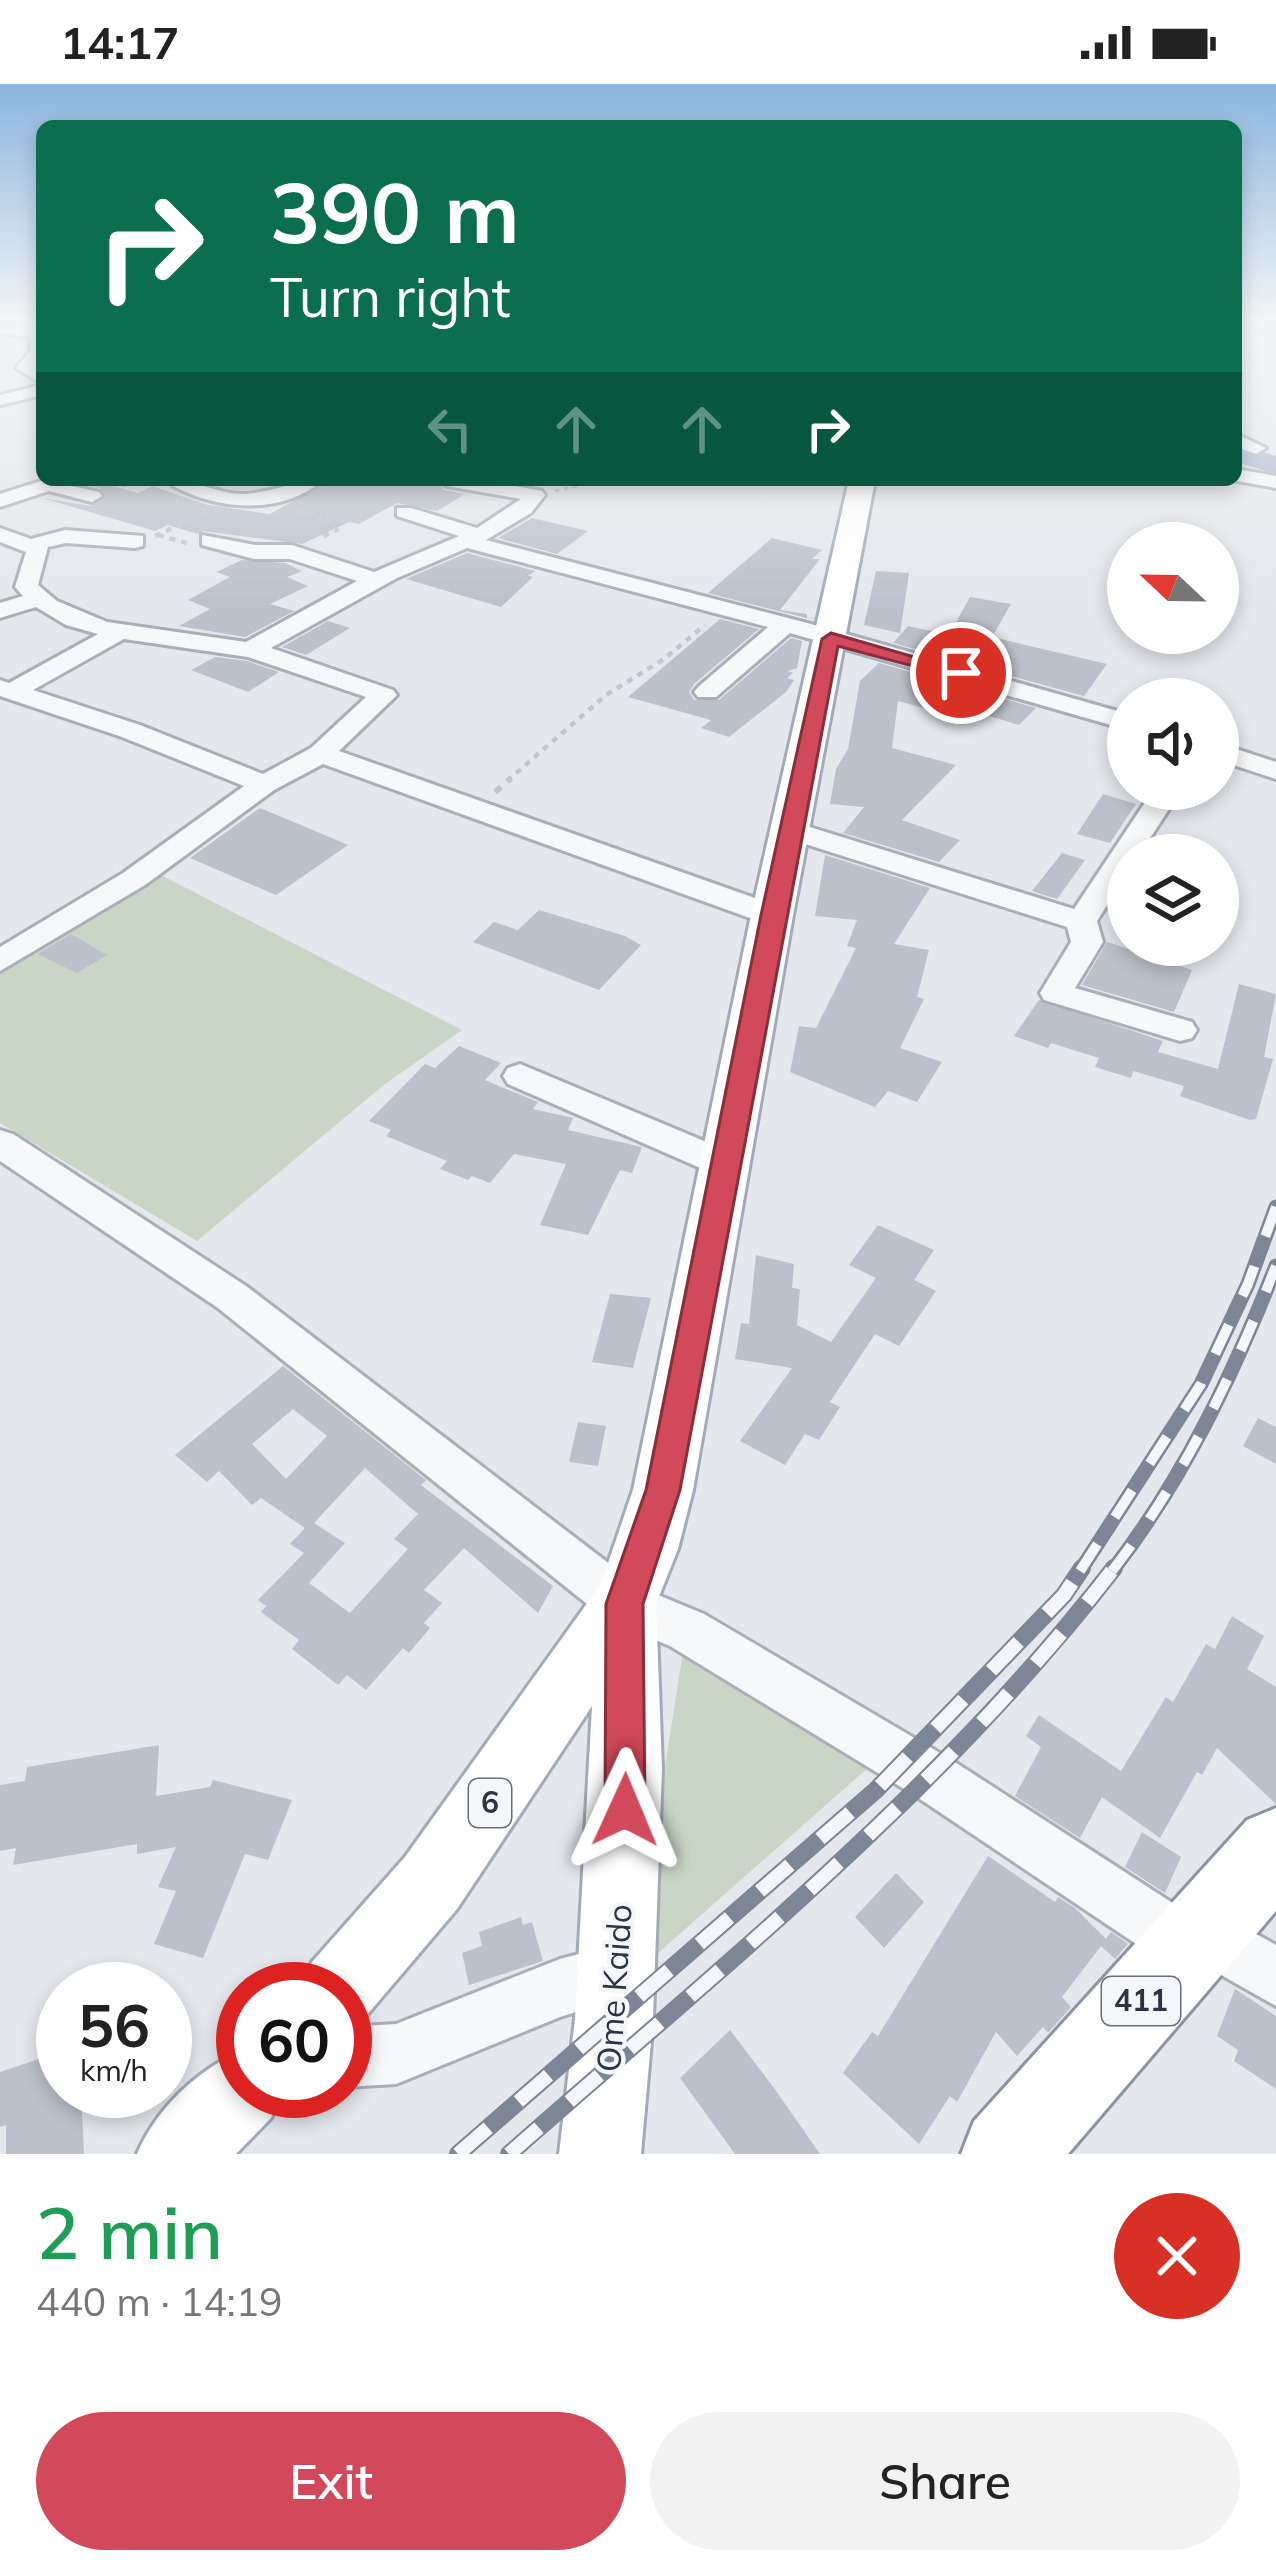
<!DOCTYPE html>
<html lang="en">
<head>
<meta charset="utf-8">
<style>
  body { margin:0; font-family:Mulish,sans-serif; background:#f2f2f2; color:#222; height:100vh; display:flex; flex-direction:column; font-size:45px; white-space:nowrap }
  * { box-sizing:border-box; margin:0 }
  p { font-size:39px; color:#767676 }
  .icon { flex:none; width:66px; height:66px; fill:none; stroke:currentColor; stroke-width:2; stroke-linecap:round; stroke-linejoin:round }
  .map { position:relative; height:2070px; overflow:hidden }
  .panel { display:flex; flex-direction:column; background:#fff; flex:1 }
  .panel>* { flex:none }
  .hud { position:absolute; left:36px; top:36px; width:1206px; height:366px; border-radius:18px; box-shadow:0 6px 18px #0003; background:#0b6e4f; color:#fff; overflow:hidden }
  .needle { width:78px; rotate:292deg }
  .buttons { position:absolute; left:1107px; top:438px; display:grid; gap:24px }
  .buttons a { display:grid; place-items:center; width:132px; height:132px; border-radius:50%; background:#fff; box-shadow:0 6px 18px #0003; font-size:60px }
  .speed { position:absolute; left:36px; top:1878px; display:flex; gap:24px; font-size:60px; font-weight:700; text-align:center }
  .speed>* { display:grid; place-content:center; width:156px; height:156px; border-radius:50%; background:#fff; box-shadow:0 6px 18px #0003; line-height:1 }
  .speed small { font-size:30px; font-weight:400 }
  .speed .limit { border:18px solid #d22; background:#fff; color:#111 }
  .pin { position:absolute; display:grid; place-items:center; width:102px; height:102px; color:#fff; margin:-51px; border:6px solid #fff; border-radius:50%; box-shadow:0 3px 12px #0007 }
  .me { position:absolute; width:132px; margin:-66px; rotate:1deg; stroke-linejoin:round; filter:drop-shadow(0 0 9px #0008) }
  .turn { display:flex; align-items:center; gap:42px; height:252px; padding:0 36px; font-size:54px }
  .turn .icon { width:156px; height:156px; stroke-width:2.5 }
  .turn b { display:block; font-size:84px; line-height:102px }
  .lanes { display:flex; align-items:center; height:114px; padding:0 36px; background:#0003; justify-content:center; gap:60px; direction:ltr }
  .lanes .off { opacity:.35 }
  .round { display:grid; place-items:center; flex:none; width:126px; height:126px; border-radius:63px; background:#f2f2f2 }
  .summary { display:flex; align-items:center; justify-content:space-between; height:204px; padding:0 36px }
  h1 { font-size:72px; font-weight:600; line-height:90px; color:#1e9e55 }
  .button { display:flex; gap:24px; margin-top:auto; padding:24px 36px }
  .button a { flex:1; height:138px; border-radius:72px; background:#d1495b; color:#fff; font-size:48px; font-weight:600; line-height:138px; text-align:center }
  .button a+a { background:#f2f2f2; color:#222 }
  .status { display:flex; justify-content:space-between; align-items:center; height:84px; padding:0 60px; background:#fff; direction:ltr }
  .status svg { height:33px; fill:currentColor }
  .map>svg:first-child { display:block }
</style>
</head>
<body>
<div class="status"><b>14:17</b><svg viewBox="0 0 49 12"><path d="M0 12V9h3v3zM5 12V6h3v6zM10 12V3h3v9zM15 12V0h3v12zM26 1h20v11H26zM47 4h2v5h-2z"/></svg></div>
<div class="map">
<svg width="1276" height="2070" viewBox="0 0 1276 2070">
  <rect width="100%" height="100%" fill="#e4e7ec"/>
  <path fill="#c9d6c5" d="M 155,788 L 462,946 L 385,1000 L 197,1157 L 0,1039 L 0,886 Z
    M 684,1562 L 877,1676 L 641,1884 L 643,1820 Z"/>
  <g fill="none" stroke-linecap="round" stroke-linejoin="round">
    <path fill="#9fb4cc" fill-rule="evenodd" d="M 1236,360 L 1276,372 L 1276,390 L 1236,378 Z"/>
  </g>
  <path fill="#bbc0ca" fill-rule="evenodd" d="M 65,396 L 90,396 L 138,409 L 152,402 L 208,421 L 270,430 L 332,396 L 375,401 L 376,396 L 433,396 L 445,406 L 465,410 L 437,427 L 397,419 L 359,440 L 349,438 L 302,460 L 203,447 L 198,450 L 168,441 L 155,447 L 42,414 L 91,422 L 106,413 L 100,404 Z
    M 532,434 L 588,447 L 557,470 L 498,454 Z
    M 772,454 L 822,466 L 812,475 L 820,475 L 780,526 L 807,530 L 807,534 L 708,509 Z
    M 467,469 L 535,487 L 528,492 L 533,493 L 501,523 L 406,495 Z
    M 242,476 L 285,479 L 302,487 L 287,493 L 308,502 L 270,520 L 294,527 L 245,553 L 179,542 L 210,525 L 188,516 L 230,493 L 216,488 Z
    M 876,487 L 909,489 L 900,549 L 864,541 Z
    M 970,513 L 1011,520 L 992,553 L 1107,580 L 1084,612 L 893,559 L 908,542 L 949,551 Z
    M 720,535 L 759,545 L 694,600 L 689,608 L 694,616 L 719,616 L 791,554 L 802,557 L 797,584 L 787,587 L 793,589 L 787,594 L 794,596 L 786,608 L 729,653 L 701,644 L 711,636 L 628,613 Z
    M 328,537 L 350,544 L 306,571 L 282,563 Z
    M 215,573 L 247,577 L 279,588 L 248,608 L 191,586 Z
    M 879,579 L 1036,624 L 1019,641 L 940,617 L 931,626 L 898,617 L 892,664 L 956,681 L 902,736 L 960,756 L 939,778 L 843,749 L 864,723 L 830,720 L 836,685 L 848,665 L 860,597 Z
    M 1103,710 L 1136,720 L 1110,759 L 1077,750 Z
    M 260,724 L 327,752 L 348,761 L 276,811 L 190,774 Z
    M 1062,769 L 1085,776 L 1057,815 L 1032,807 Z
    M 825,771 L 930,804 L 894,860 L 929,866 L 917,913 L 924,915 L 900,964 L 942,978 L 917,1018 L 888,1007 L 875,1023 L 790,988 L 799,942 L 816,944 L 856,864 L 847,862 L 857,836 L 815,832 Z
    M 539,826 L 625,852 L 641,861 L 599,906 L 473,858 L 494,838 L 518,846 Z
    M 71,850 L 107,871 L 77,889 L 38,870 Z
    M 1107,858 L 1192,886 L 1174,928 L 1082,901 Z
    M 1239,900 L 1276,910 L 1264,973 L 1273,975 L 1256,1035 L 1250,1036 L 1180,1012 L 1184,1002 L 1133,987 L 1131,994 L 1095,983 L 1099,974 L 1051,959 L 1048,964 L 1014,952 L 1039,916 L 1163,957 L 1158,968 L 1218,985 Z
    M 459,962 L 501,979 L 485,996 L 538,1018 L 533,1025 L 573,1034 L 568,1046 L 642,1063 L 632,1089 L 620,1086 L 588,1151 L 540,1141 L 566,1080 L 514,1070 L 490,1099 L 472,1092 L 468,1096 L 440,1085 L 447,1077 L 386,1052 L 391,1046 L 369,1037 L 425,980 L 435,984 Z
    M 878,1141 L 934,1166 L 914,1196 L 936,1207 L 899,1262 L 875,1250 L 830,1318 L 840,1323 L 819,1356 L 805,1350 L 785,1381 L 740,1357 L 792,1284 L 735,1275 L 741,1239 L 749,1240 L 756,1171 L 794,1180 L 792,1204 L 800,1205 L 797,1241 L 831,1258 L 876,1194 L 849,1181 Z
    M 610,1210 L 651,1214 L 633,1284 L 592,1278 Z
    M 283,1282 L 426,1396 L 421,1401 L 553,1502 L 538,1529 L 464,1464 L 424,1506 L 442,1519 L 424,1539 L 430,1544 L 409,1569 L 403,1564 L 366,1606 L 347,1591 L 338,1601 L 292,1565 L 299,1556 L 261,1528 L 266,1522 L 258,1516 L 304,1469 L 290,1460 L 305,1444 L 261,1414 L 252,1421 L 219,1387 L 207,1398 L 175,1371 ZM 293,1325 L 327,1352 L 286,1395 L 252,1360 ZM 365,1384 L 418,1430 L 394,1455 L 408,1465 L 350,1529 L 309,1499 L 345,1459 L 314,1439 Z
    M 1258,1334 L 1276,1343 L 1276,1380 L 1243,1362 Z
    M 578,1338 L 606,1342 L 598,1382 L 569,1378 Z
    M 1232,1532 L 1264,1552 L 1247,1585 L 1276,1603 L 1276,1720 L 1217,1664 L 1202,1691 L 1197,1688 L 1160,1754 L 1102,1713 L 1080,1754 L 1015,1712 L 1041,1663 L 1026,1652 L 1039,1631 L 1121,1687 L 1166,1613 L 1173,1618 L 1206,1560 L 1215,1565 Z
    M 159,1661 L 156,1712 L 210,1703 L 213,1696 L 292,1716 L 268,1776 L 245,1770 L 203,1874 L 154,1860 L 176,1807 L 158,1803 L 176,1763 L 137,1770 L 137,1760 L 13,1781 L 16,1764 L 0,1767 L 0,1701 L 25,1697 L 27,1683 Z
    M 1142,1748 L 1181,1773 L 1165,1809 L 1125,1783 Z
    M 988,1772 L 1055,1818 L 1058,1813 L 1075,1824 L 1106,1855 L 1111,1848 L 1128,1860 L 1115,1875 L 1101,1862 L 1062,1913 L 1071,1923 L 1048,1949 L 1043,1943 L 1017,1972 L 996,1948 L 957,2018 L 950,2012 L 919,2060 L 843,1989 L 872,1948 L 878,1952 Z
    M 896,1789 L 924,1818 L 884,1864 L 855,1833 Z
    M 521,1833 L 523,1841 L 532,1838 L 543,1877 L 469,1901 L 462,1869 L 482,1862 L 479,1848 Z
    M 1235,1905 L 1276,1932 L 1276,2005 L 1234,1977 L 1238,1966 L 1217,1952 Z
    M 730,1946 L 774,2004 L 820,2070 L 735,2070 L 680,1994 Z
    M 63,1967 L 63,2007 L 81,2007 L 84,2070 L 6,2070 L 6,2041 L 0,2043 L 0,1988 Z"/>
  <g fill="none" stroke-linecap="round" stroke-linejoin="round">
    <defs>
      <path id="minor" d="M 0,239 L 42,245 L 42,274 L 35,283 L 42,287 L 42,300 L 16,284 L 31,266 L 30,253 L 0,249 Z
        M 42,301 L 42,311 L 0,321 L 0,311 Z
        M 1236,350 L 1266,364 L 1256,370 L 1236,363 Z
        M 1236,385 L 1276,392 L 1276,404 L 1232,396 L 1236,396 Z
        M 44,396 L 99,408 L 102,412 L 92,418 L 49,407 L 0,423 L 0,410 Z
        M 171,396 C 198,396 218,411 246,410 C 273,408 296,396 323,396 C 282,432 218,426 173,402 Z
        M 437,396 L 483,396 L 542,407 L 545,411 L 531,429 L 486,456 L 811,540 L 1128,630 L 1128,646 L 790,549 L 716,613 L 698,613 L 694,608 L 698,603 L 768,543 L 467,464 L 397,494 L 271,564 L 393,606 L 397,611 L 339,667 L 783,824 L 787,831 L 783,838 L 761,838 L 323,680 L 274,706 L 145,801 L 0,887 L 0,863 L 123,789 L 244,702 L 122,653 L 0,612 L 0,596 L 9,599 L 98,550 L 66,541 L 36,523 L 0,534 L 0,519 L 23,512 L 15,503 L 26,468 L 0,458 L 0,444 L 31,455 L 65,446 L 143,452 L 143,462 L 135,464 L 66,459 L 48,463 L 38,501 L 57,517 L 107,538 L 246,558 L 357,497 L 290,475 L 254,475 L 202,461 L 202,451 L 255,461 L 292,461 L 374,488 L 459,452 L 397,432 L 397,424 L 411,424 L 477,444 L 521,415 L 447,402 ZM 124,555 L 248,573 L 366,613 L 311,664 L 263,690 L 140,641 L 33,606 Z
        M 1218,659 L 1276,678 L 1276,695 L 1218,676 Z
        M 1154,705 L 1182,705 L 1139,771 L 1128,771 L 1128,788 L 1097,837 L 1103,858 L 1075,904 L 1192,938 L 1197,946 L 1192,954 L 1180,957 L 1044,916 L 1040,909 L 1071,858 L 1067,843 L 780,752 L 776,746 L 780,740 L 800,740 L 1074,825 Z
        M 520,980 L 740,1072 L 746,1081 L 740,1090 L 727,1094 L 714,1090 L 508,1000 L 503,992 L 508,984 Z
        M 0,1046 L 13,1050 L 246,1202 L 641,1504 L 704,1530 L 950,1675 L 1185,1827 L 1202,1820 L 1276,1861 L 1276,1922 L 1207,1883 L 1189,1890 L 1169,1882 L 914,1711 L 670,1562 L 607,1536 L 218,1224 L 0,1077 Z
        M 617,1860 L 637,1869 L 646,1889 L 637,1909 L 560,1933 L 396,2000 L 345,2003 L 345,1943 L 396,1940 L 560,1875 Z"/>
      <path id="major" d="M 849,396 L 875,396 L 793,831 L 693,1406 L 678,1465 L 656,1520 L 662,1685 L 653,1935 L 641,2070 L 559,2070 L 575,1935 L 592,1622 L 457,1825 L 366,1932 L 345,1941 L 345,1905 L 301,1905 L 312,1878 L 405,1773 L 601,1500 L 633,1406 L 751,831 Z
        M 243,1966 L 243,2007 L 283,2007 L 271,2034 L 236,2070 L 137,2070 C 156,2025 198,1985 243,1966 Z"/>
      <path id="highway" d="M 1276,1724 L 1276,1827 L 1068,2070 L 961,2070 L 974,2037 L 1247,1736 Z"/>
    </defs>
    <use href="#minor" stroke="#a9aeb7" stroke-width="6"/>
    <use href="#major" stroke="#a3abb8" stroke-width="6"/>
    <use href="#highway" stroke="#8b94a3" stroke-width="6"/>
    <path stroke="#c2c5cb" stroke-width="3" stroke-dasharray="4.5 4.5" stroke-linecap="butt" d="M 113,405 L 139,396
      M 555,407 L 604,396
      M 300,428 L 325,436
      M 191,436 L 203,430"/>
    <path stroke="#c2c5cb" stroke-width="4.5" stroke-dasharray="6 6" stroke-linecap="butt" d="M 315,433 L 332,438 L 337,446 L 320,454
      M 158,451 L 190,460
      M 155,452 L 197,433
      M 507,697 L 606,611 L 664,575 L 705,541"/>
    <path stroke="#c2c5cb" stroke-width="6" stroke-dasharray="8 8" stroke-linecap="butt" d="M 495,708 L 511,694"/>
    <use href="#minor" fill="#f7f8fa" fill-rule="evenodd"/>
    <use href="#major" fill="#fff" fill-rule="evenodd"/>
    <use href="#highway" fill="#fff" fill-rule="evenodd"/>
    <defs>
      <path id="rail-far1" d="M 1080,1487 L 1201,1300 L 1248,1200 L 1276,1123
        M 1112,1487 C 1184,1394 1233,1291 1276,1182"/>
      <path id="rail" d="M 458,2070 L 876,1706 L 1064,1511 L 1082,1484
        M 509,2070 C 719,1885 942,1707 1114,1484"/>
    </defs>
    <use href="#rail-far1" stroke="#7d8696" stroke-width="15"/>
    <use href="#rail" stroke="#7d8696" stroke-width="18"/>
    <use href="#rail-far1" stroke="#f4f6f9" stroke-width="10" stroke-dasharray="32" stroke-linecap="butt"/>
    <use href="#rail" stroke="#f4f6f9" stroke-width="14" stroke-dasharray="40" stroke-linecap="butt"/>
  </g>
  <linearGradient id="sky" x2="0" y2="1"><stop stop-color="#8bb4dd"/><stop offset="0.45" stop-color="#f3f4f6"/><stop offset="1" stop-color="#f3f4f6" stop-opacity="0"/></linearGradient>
  <rect width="1276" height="524" fill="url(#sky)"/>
  <path fill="#d1495b" stroke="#882f3b" stroke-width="3" d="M 831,549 L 970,589 L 961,595 L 838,562 L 680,1406 L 643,1520 L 645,1726 L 639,1740 L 625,1746 L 611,1740 L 605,1726 L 606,1520 L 646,1406 L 761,831 L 822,555 Z"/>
  <g text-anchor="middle" stroke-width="9" stroke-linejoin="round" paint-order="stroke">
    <g fill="#f4f6f9" stroke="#676e7b" stroke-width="3">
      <rect x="469" y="1695" width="42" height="48" rx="9"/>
      <rect x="1102" y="1893" width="78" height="48" rx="9"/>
    </g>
    <g font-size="30" font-weight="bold" fill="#2b3445">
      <text x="490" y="1729">6</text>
      <text x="1141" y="1927">411</text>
    </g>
    <g font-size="33" fill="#2b3445" stroke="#f4f6f9">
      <text transform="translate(614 1904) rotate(-86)" y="12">Ome Kaido</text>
    </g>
  </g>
</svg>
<div class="buttons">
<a><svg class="needle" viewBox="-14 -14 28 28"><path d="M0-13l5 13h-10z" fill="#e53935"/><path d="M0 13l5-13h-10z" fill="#767676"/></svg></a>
<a><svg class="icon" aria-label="sound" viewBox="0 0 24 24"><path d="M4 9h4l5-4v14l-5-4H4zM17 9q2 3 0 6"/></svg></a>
<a><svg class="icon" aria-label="layers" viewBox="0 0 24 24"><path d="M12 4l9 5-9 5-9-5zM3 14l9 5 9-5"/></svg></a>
</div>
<div class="speed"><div>56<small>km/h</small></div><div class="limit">60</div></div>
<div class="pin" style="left:961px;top:589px;background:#d93025"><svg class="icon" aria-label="arrive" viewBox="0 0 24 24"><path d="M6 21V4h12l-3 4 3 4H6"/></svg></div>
<svg class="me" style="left:625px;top:1726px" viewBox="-20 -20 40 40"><path d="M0-17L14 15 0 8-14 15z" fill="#d1495b" stroke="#fff" stroke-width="4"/></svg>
<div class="hud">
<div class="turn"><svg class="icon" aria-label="right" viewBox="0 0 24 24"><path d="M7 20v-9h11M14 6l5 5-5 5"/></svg><div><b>390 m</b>Turn right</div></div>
<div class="lanes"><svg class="icon off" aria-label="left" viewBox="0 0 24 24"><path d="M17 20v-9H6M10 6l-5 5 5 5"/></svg><svg class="icon off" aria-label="ahead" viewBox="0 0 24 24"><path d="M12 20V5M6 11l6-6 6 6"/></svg><svg class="icon off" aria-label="ahead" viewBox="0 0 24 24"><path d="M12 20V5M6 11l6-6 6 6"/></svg><svg class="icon" aria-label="right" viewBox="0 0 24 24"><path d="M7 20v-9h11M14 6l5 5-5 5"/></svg></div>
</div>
</div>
<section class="panel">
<div class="summary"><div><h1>2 min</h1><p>440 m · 14:19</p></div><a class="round" style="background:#d93025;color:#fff"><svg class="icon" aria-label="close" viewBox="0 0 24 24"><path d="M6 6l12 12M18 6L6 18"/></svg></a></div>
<div class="button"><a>Exit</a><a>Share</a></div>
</section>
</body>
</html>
